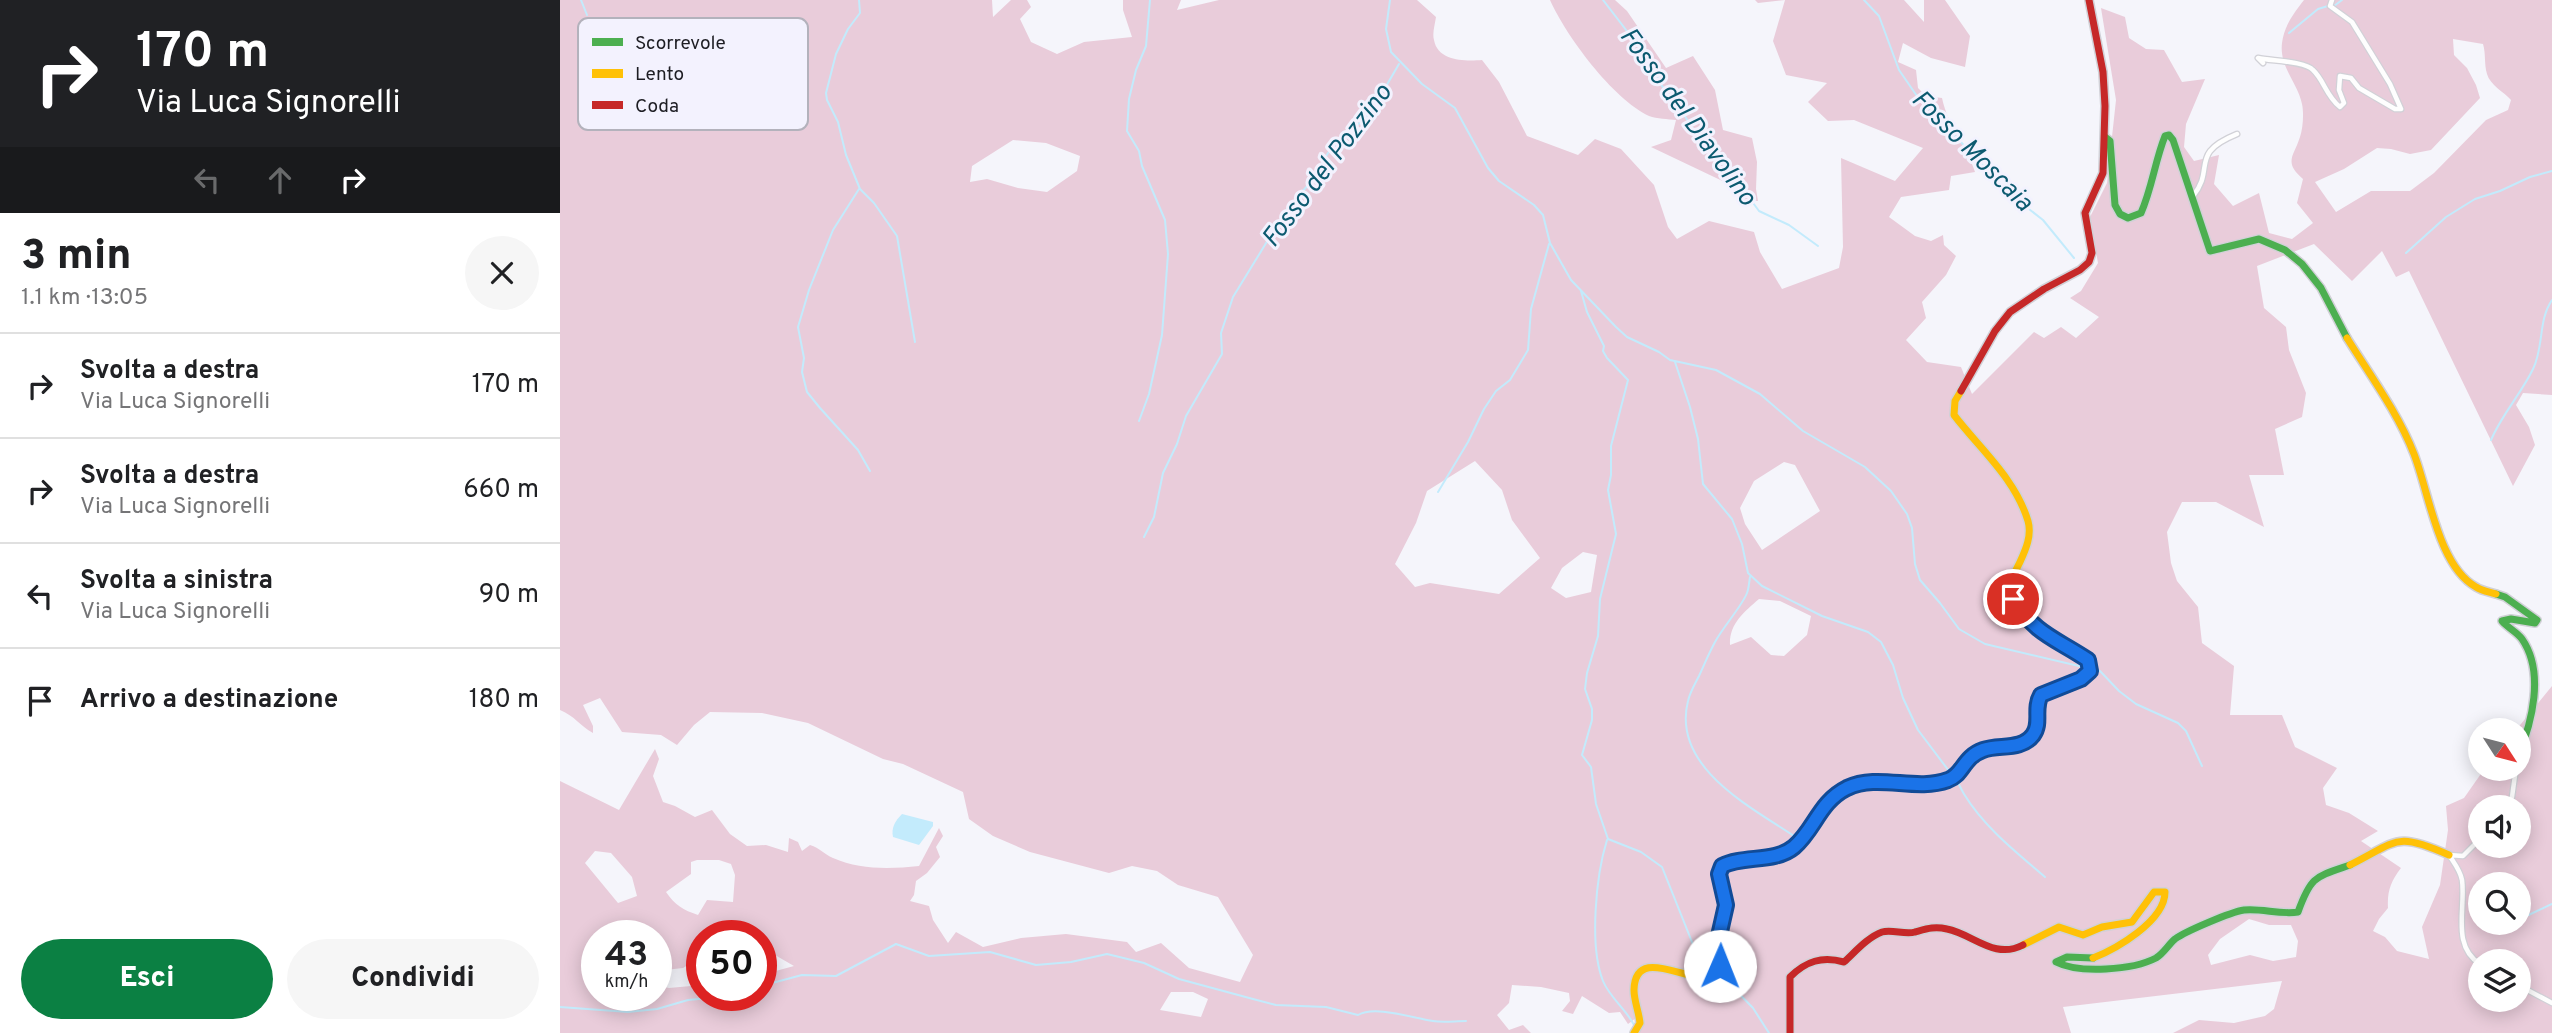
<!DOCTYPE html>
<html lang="it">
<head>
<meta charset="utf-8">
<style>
  body { margin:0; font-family:Overpass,sans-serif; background:#f6f6f6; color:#202124; height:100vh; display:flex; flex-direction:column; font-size:26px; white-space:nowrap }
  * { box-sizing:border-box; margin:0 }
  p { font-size:23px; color:#757577 }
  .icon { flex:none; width:38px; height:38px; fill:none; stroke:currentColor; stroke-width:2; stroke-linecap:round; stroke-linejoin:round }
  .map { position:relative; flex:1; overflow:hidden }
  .drawer { display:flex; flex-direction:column; background:#fff; width:560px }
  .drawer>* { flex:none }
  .guide { background:#202124; color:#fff; overflow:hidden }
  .needle { width:46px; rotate:126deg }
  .controls { position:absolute; left:1908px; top:718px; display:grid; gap:14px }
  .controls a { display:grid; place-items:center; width:63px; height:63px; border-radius:50%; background:#fff; box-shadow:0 4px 18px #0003; font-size:35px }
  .speed { position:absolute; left:21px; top:920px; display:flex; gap:14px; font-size:35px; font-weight:700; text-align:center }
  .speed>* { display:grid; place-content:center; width:91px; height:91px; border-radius:50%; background:#fff; box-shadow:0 4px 18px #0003; line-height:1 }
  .speed small { font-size:18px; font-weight:400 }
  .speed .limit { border:10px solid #d22; background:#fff; color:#111 }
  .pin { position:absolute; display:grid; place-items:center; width:60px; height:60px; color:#fff; margin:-30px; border:4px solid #fff; border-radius:50%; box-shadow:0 2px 7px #0007 }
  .me { position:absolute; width:77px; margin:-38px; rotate:1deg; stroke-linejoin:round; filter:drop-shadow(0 0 5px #0008) }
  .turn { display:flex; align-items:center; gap:24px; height:147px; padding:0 21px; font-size:32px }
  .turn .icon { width:91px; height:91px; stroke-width:2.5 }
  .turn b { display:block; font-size:49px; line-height:60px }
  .lanes { display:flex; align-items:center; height:66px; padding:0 21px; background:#0003; justify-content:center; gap:35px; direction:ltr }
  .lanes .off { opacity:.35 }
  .round { display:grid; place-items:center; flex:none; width:74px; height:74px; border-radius:37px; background:#f6f6f6 }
  .summary { display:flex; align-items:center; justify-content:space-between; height:119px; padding:0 21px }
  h1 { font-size:42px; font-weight:800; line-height:52px }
  .button { display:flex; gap:14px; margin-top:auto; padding:14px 21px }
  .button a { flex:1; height:80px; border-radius:42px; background:#0b8043; color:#fff; font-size:28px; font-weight:800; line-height:80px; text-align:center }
  .button a+a { background:#f6f6f6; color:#202124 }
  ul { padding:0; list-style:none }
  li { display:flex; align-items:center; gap:21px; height:105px; padding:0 21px; border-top:2px solid #e0e0e0 }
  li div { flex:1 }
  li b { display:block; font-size:26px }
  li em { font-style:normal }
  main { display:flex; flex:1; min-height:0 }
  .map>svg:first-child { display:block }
</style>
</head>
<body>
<main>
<section class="drawer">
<div class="guide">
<div class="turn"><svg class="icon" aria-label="right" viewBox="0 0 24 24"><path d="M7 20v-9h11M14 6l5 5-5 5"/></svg><div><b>170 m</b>Via Luca Signorelli</div></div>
<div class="lanes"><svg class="icon off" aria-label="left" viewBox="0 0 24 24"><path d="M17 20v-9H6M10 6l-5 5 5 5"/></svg><svg class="icon off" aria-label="ahead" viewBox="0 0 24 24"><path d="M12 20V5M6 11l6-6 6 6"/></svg><svg class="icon" aria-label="right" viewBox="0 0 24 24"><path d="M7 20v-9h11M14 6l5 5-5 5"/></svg></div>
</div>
<div class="summary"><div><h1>3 min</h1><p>1.1 km · 13:05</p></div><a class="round"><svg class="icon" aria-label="close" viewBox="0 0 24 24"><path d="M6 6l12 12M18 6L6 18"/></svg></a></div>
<ul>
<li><svg class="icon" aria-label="right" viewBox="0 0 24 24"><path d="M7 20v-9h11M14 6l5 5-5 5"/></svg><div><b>Svolta a destra</b><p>Via Luca Signorelli</p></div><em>170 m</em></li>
<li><svg class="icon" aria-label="right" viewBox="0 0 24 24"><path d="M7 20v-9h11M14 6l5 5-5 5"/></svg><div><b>Svolta a destra</b><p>Via Luca Signorelli</p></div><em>660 m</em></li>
<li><svg class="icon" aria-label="left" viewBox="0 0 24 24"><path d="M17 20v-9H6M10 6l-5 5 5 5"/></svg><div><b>Svolta a sinistra</b><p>Via Luca Signorelli</p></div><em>90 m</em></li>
<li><svg class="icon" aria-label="arrive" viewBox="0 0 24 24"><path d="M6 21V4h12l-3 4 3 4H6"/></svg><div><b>Arrivo a destinazione</b></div><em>180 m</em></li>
</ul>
<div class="button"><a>Esci</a><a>Condividi</a></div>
</section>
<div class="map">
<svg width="1992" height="1033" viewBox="0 0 1992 1033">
  <rect width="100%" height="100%" fill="#f5f5fb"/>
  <path fill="#e9ccda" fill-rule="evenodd" d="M 0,0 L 432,0 L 433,17 L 451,0 L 467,0 L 471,7 L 460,19 L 471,42 L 497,54 L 524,42 L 572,37 L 563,10 L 563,0 L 621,0 L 617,10 L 659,0 L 857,0 L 876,17 C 875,24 872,34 874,40 C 878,62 906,61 922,60 L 939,82 L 967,136 L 1018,155 L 1035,139 L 1061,149 L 1094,185 L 1108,227 L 1117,239 L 1149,221 L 1194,232 L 1200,252 L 1222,289 L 1279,268 L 1283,247 L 1281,158 L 1335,181 L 1363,148 L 1294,120 L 1268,121 L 1248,102 L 1267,83 L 1226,75 L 1213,41 L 1225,0 L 1198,3 L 1195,0 L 1344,0 L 1364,22 L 1364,0 L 1385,0 L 1410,36 L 1405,67 L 1371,58 L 1343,43 L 1338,62 L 1356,70 L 1358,88 L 1366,96 L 1382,98 C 1388,127 1406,144 1415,172 L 1391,176 L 1389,190 L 1341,197 L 1329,217 L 1355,236 L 1371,241 L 1383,235 L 1384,245 L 1396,256 L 1386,275 L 1362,302 L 1366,318 L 1346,340 L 1367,362 L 1401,367 L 1412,394 L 1474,332 L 1484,338 L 1501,327 L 1516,338 L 1539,317 L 1510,298 L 1521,291 L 1538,263 L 1530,217 L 1547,183 L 1556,100 L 1541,8 L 1565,17 L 1569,38 L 1586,49 L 1604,50 L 1622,82 L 1645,79 L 1626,124 L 1624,147 L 1634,161 L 1659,155 L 1654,184 L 1673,206 L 1699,193 L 1709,233 L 1732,239 L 1753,223 L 1737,203 L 1743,179 C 1723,162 1734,156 1740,137 C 1743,128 1744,113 1742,104 C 1738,83 1719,67 1722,43 C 1724,26 1734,13 1744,0 L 1992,0 L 1992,395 L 1963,393 L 1956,405 L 1969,427 L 1975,445 L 1953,486 L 1849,271 L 1836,277 L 1822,251 L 1792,281 L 1754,244 L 1697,266 L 1704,308 L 1726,327 L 1729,350 L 1746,393 L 1742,417 L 1715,429 L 1724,475 L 1689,475 L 1704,527 L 1656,502 L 1622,502 L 1607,532 L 1611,563 L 1617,581 L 1638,607 L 1642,643 L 1674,666 L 1670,715 L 1722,715 L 1735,747 L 1777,768 L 1763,788 L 1766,805 L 1789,813 L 1818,831 L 1801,841 L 1841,868 C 1831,881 1827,891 1828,908 L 1819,919 L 1813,931 L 1825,937 L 1837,951 L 1869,959 L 1862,927 L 1880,885 L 1888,830 L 1886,806 L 1904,798 L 1925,768 L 1958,768 L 1958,730 L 1956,730 L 1992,686 L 1992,1033 L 1613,1033 L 1639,1020 L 1674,1023 L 1705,1016 L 1714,1009 L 1722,981 L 1503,1007 L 1511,1033 L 1077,1033 L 1084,1020 L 1076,1018 L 1068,1024 L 1060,1012 L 1049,1013 L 1022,996 L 1013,1014 L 1002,1011 L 1010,1001 L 1009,993 L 981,987 L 952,985 L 949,1003 L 937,1015 L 949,1030 L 963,1025 L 971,1033 L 0,1033 L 0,781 L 59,810 L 95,749 L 99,759 L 93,776 L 103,802 L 115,806 L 135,817 L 152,810 L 170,834 L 187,846 L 206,845 L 228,852 L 229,838 L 238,842 L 242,851 L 250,845 C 260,848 264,854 273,858 C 300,870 330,869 359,866 L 379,828 L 383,836 L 376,847 L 380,857 L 367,873 L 356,881 L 354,895 L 350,901 L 369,906 L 373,920 L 388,943 L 396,932 L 423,947 L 461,938 L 506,934 L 567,942 L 576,952 L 601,943 L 629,968 L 680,982 L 693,955 L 658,897 L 618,885 L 597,871 L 572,866 L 549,873 L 470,852 L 433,836 L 409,819 L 403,792 L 343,764 L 323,759 L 248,723 L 202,713 L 150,712 L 134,725 L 117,745 L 101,735 L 62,732 L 40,698 L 23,705 L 33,726 L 33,733 C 20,726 15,716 0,710 ZM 1893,39 L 1923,44 C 1926,54 1924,64 1927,74 C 1930,85 1944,92 1951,100 L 1948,110 L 1926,120 L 1874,173 L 1850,191 L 1811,191 L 1776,212 L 1755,182 L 1784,169 L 1817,148 L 1831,149 L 1850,154 L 1871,150 L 1920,98 L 1916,85 L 1907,68 L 1894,55 ZM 453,140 L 486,143 L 520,156 L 517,171 L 487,192 L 458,188 L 427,179 L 410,182 L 412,166 ZM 915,461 L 942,490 L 952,520 L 980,558 L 939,594 L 870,583 L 855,587 L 835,564 L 856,523 L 867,491 ZM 1224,462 L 1235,465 L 1260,511 L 1202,550 L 1185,524 L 1180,508 L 1194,481 ZM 1023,552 L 1037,555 L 1031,592 L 1006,598 L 991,588 L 1002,568 ZM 1199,599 L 1220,601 L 1251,616 L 1247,635 L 1224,656 L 1211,655 L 1191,637 L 1170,645 C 1169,624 1184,612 1199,599 ZM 1920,807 L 1958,807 L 1958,845 L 1920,845 ZM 35,851 L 51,853 L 72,877 L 77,896 L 58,903 L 25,863 ZM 137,860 L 159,860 L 171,864 L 175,875 L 173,902 L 147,900 L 138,915 C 123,910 115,905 106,892 L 131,874 L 131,862 ZM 1920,884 L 1958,884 L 1958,922 L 1920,922 ZM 1689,919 L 1709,925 L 1731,925 L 1738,941 L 1736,957 L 1713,961 L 1690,955 L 1651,965 L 1648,955 L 1660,939 ZM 37,936 L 96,936 L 96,971 L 123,968 L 142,956 L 142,936 L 201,936 L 201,947 L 234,966 L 201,975 L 201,996 L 142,996 L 142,985 L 109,988 L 96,985 L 96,996 L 37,996 ZM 1920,961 L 1958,961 L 1958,999 L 1920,999 ZM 611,992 L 633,992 L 648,999 L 641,1017 L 600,1010 Z
    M 990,0 L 1055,0 L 1067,11 L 1106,68 L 1133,56 L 1155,90 L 1163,130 L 1192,138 L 1197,162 L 1196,189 L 1198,201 L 1184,200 L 1173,186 L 1091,147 L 1111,140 L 1116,120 C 1108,119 1097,119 1089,116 C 1053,99 1006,36 990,0 Z"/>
  <path fill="#c3ebfc" d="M 342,814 L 373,822 L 373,826 L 359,845 L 333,837 C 331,828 335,821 342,814 Z"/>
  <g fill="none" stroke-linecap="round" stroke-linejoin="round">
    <path stroke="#c3ebfc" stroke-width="2" d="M 21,0 L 27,15
      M 299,0 L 300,13 L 288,29 L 276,54 L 266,93 L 267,100 L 278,122 L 286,155 L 300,189 L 314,203 L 337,236 L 355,342
      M 830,0 L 826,29 L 831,52 L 862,84 L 895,108 L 928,168 L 939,181 L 974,205 L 983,215 L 990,243 L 1011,280 L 1056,327 L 1067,337 L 1099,352 L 1110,360 L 1156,370 L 1200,394 L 1243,431 L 1305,467 L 1331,491 L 1347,514 L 1352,528 L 1355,564 L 1360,580 L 1380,603 L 1399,629 L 1425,644 L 1540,671 L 1559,691 L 1576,704 L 1618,723 L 1626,731 L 1642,766
      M 1043,0 L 1093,65 L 1102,86 L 1119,107 L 1135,132 L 1174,177 L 1199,211 L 1229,225 L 1258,246
      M 1304,0 L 1319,16 L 1339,70 L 1359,99 L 1455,198 L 1483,220 L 1514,258
      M 1774,6 L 1782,0
      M 1729,33 L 1758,9 L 1768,6
      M 299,189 L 273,230 L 249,290 L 238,327 L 244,358 L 242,372 L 247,392 L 260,408 L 298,450 L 310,471
      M 1846,253 L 1886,217 L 1915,199 L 1940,191 L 1970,177 L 1992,171
      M 1021,291 L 1027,312 L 1044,346 L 1043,351 L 1047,358 L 1068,380 L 1051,446 L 1051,475 L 1048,490 L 1056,534 L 1040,599 L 1038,636 L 1027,673 L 1025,689 L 1032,709 L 1032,720 L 1022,755 L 1031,767 L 1036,804 L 1048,839 L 1081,852 L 1102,867 L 1138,957 L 1155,969
      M 1115,362 L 1130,407 L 1138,439 L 1143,484 L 1172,519 L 1182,544 L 1188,573 L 1202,586 L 1262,616 L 1308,632 L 1321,642 L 1333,665 L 1343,698 L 1358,730 L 1392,775
      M 579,421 L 589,394 L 602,335 L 608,254 L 605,220 L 582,166 L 579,151 L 567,131 L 569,99 L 576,70 L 586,46 L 590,0
      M 1931,440 C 1942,414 1961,394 1973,369 C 1984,347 1978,320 1992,300
      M 878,492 L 908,442 L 924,409 L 936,391 L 950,380 L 968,350 L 971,309 L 989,244
      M 584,537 L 594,517 L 603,473 L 617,444 L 626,416 L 662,354 L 661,333 L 673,297 L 727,209 L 749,184 L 768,153 L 811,112 L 839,64
      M 1190,577 C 1189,582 1189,588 1187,593 C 1182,606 1163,627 1155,642 C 1149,653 1144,665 1139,676 C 1135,684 1130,692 1128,701 C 1111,768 1193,808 1237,838
      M 1396,779 C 1399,784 1401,789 1404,794 C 1424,827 1456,852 1485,877
      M 1047,840 C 1036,875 1029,946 1043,981 C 1050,998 1066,1009 1074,1025
      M 1958,920 L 1992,904
      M 1159,973 L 1193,1008 L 1209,1033
      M 201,986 L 242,975 L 276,976 L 336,944 L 369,956 L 430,952 L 476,965 L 511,962 L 547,954 L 584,963 L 619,979 L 693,999 L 716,1005 L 766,1007 L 798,1015 C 815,1005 852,1018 873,1021 C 883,1023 895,1021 906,1021
      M 0,1007 L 68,1012 L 97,1009 L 128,1000 L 171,996"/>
    <defs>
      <path id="street" d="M 1772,0 L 1770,6 L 1792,22 L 1830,84 L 1841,109
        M 1703,63 L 1698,58 C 1711,61 1745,61 1753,70 C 1764,80 1766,96 1780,107 L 1784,103 L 1779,90 L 1780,76 L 1791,78 L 1799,88 L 1835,109 L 1841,109
        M 1633,196 C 1656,168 1628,154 1677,134
        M 1947,807 L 1952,797 L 1956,768
        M 1920,839 L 1903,856 L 1889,855 C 1894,863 1900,870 1902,880 C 1906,908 1891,946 1920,964
        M 1958,985 L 1992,1003"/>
      <path id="fast" d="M 1545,137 L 1550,141 L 1555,205 L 1560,214 L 1568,218 L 1581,213 C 1592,188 1595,161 1605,136 L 1609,135 L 1613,140 L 1650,251 L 1699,239 L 1725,250 L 1742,264 L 1761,288 L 1787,338
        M 1936,594 L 1945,597 L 1977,620 L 1975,623 L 1951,619 L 1942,621 C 1948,628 1957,632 1962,639 C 1985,672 1972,723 1958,756
        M 1533,958 L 1507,957 L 1496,962 C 1519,974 1573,970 1596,958 C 1604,953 1608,945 1615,939 C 1626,931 1671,912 1684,910 C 1702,908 1720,915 1738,912 C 1751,876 1755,877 1790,865"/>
      <path id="slow" d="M 1787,338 C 1810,375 1838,413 1854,454 C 1869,492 1878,566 1916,587 C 1922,591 1930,592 1936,594
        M 1401,391 L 1395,401 L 1394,415 C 1420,449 1455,478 1468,521 C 1472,535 1466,549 1460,562 C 1455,571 1450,582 1451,593 C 1455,621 1500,643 1522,656
        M 1790,865 C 1838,841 1835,831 1889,855
        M 1463,945 L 1499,927 L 1523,935 L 1542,927 L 1572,922 L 1594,892 L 1605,892 C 1605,921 1556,949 1533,958
        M 1074,1033 L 1080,1023 C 1079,1012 1074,1001 1074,990 C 1075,950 1116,975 1137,976 C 1145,977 1151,975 1158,971 L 1159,936 L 1166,906 L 1159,874 L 1162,866 L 1226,852 L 1246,833"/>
      <path id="jam" d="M 1401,391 L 1435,331 L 1450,312 L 1484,289 L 1520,270 L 1529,262 L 1532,253 L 1525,213 L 1543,173 L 1545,106 L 1543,72 L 1529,0
        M 1246,833 C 1277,789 1287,779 1343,783 C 1357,785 1372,786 1385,782 C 1403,776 1408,754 1427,749 C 1441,745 1461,750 1472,736 C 1481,725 1475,708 1481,695 L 1521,679 L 1530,671 L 1529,660 L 1522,656
        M 1230,1033 L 1230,977 C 1246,961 1262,956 1284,962 C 1295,952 1308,937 1322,932 C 1332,929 1345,935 1355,932 C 1366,929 1374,926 1387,929 C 1413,934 1434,960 1463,945"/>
    </defs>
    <use href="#street" stroke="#d1d1d7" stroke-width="7"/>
    <use href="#fast" stroke="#d1d1d7" stroke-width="10"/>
    <use href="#slow" stroke="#d1d1d7" stroke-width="10"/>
    <use href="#jam" stroke="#d1d1d7" stroke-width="10"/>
    <use href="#street" stroke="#fefefe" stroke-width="4.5"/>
    <use href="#fast" stroke="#4caf50" stroke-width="7"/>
    <use href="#slow" stroke="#ffc107" stroke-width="7"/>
    <use href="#jam" stroke="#c62828" stroke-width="7"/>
  </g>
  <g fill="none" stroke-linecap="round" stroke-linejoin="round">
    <defs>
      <path id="route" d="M 1160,966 L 1159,936 L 1166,905 L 1159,874 L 1162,866 C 1183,855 1215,863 1234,847 C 1255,829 1259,802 1287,788 C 1319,773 1355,792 1388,780 C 1403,775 1403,757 1423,750 C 1439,744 1461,751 1473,735 C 1482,723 1473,709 1481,695 L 1521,679 L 1530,671 L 1528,660 C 1495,638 1476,635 1453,599"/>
    </defs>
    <use href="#route" stroke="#114b97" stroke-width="18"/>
    <use href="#route" stroke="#1a73e8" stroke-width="12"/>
  </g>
  <g text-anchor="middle" stroke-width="6" stroke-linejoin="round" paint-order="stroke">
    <g font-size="26" font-style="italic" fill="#0c5a70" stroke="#f3f2fe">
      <text transform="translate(1129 116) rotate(54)" y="9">Fosso del Diavolino</text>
      <text transform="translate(1413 150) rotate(45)" y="9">Fosso Moscaia</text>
      <text transform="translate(766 165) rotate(-53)" y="9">Fosso del Pozzino</text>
    </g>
  </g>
  <rect x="18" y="18" width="230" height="112" rx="10" fill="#f3f2fe" stroke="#b3b2bc" stroke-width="2"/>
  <rect x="32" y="38" width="31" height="8" fill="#4caf50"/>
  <rect x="32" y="69" width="31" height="9" fill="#ffc107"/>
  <rect x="32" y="101" width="31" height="8" fill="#c62828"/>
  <g font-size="19" fill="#1d1d23">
    <text x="75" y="49">Scorrevole</text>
    <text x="75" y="80">Lento</text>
    <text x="75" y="112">Coda</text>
  </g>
</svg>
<div class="controls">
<a><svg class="needle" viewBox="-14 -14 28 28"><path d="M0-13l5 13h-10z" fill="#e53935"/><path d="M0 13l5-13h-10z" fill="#757577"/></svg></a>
<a><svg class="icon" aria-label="sound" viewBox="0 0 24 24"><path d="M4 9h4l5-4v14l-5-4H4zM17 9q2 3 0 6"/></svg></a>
<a><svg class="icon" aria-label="search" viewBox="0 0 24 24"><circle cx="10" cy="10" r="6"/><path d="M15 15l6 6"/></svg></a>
<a><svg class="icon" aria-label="layers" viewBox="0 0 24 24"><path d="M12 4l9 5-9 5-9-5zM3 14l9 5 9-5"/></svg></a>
</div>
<div class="speed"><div>43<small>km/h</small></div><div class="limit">50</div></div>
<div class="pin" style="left:1453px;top:599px;background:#d93025"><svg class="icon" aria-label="arrive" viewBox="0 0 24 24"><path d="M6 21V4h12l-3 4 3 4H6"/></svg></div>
<svg class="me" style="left:1160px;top:966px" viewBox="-20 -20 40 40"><circle r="19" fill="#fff"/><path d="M0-13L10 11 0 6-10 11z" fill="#1a73e8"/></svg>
</div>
</main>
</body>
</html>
